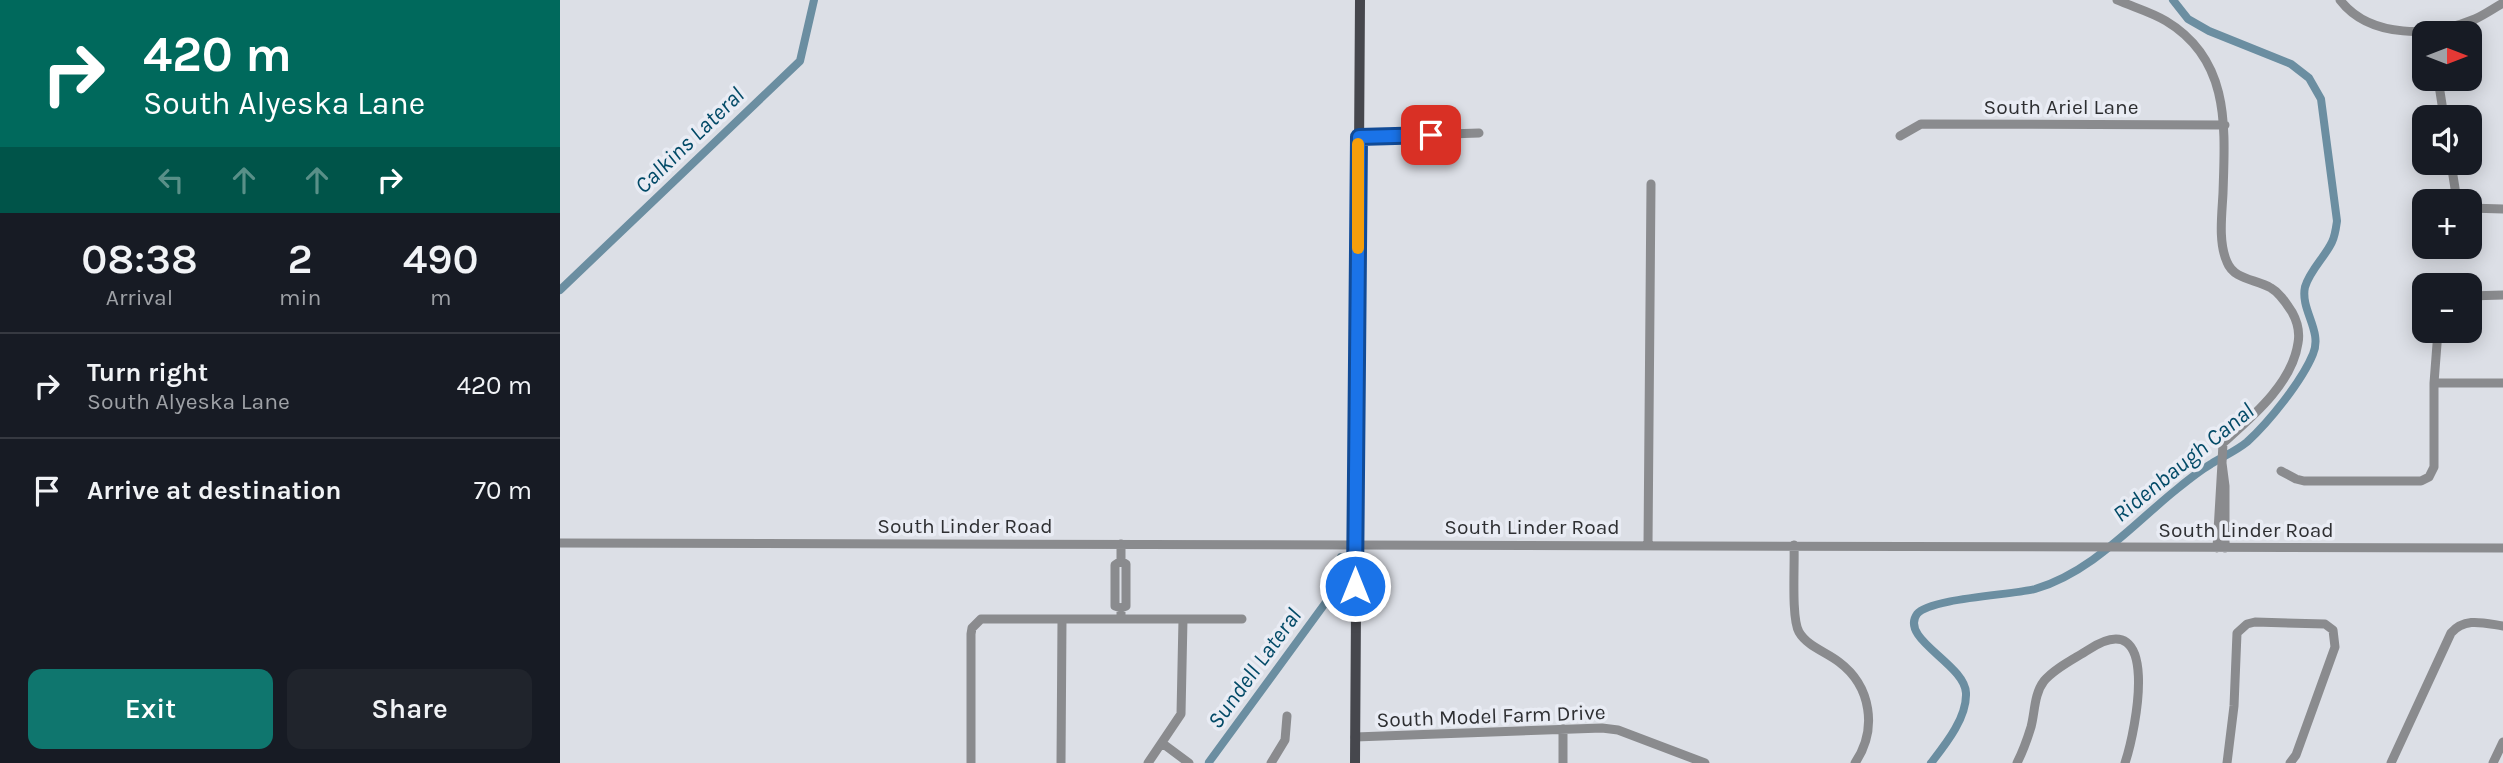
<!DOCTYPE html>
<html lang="en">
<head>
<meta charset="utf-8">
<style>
  body { margin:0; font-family:Karla,sans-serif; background:#20242c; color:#f1f3f6; height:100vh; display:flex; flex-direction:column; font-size:26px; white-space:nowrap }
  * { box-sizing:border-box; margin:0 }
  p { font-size:23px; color:#9ea1a6 }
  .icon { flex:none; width:38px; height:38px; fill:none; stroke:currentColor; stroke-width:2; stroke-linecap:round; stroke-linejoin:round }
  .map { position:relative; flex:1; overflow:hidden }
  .drawer { display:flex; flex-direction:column; background:#171b24; width:560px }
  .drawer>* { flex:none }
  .guide { background:#00695c; color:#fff; overflow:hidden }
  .needle { width:46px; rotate:90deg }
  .tools { position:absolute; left:1852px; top:21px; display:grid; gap:14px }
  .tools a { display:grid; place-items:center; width:70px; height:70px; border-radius:14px; background:#171b24; box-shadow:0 4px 18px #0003; font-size:35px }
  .pin { position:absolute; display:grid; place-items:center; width:60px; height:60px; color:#fff; margin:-30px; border-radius:14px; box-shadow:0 4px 10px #0006 }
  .me { position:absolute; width:77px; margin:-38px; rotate:0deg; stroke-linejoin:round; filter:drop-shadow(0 0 5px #0008) }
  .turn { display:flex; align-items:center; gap:24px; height:147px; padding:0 28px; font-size:32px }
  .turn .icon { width:91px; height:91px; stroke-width:2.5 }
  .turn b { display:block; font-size:49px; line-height:60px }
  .lanes { display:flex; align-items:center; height:66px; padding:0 28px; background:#0003; justify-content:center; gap:35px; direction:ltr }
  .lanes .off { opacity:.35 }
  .eta { display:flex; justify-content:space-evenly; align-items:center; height:119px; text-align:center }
  .eta b { font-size:42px; font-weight:600; line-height:49px }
  .button { display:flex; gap:14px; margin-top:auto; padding:14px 28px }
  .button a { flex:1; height:80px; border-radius:14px; background:#0f766e; color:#fff; font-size:28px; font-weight:600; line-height:80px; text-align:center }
  .button a+a { background:#20242c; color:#f1f3f6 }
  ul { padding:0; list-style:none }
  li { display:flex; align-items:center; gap:21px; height:105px; padding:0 28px; border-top:2px solid #363941 }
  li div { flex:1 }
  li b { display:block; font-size:26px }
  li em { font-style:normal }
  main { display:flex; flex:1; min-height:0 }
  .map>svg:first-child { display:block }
</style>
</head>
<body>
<main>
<section class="drawer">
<div class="guide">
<div class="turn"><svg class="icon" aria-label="right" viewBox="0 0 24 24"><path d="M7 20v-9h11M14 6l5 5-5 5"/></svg><div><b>420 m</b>South Alyeska Lane</div></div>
<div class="lanes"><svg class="icon off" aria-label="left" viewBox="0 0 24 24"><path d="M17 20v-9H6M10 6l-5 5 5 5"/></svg><svg class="icon off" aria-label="ahead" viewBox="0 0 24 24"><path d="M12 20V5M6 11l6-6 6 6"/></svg><svg class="icon off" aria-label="ahead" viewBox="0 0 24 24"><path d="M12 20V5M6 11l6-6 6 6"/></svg><svg class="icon" aria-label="right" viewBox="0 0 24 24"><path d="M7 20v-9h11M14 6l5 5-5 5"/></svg></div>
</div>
<div class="eta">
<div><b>08:38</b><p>Arrival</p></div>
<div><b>2</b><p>min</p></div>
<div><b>490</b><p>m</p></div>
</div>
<ul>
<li><svg class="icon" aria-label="right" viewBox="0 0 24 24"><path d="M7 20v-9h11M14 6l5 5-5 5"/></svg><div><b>Turn right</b><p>South Alyeska Lane</p></div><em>420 m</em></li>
<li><svg class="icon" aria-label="arrive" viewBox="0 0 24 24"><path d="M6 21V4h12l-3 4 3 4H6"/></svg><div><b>Arrive at destination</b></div><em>70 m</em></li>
</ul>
<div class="button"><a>Exit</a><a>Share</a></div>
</section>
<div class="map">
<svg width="1943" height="763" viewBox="0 0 1943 763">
  <rect width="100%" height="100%" fill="#dcdfe6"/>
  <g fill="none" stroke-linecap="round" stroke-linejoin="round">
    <path stroke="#6b8ea1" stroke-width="8" d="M 0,290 L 240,61 L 254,0
      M 649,762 L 780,583 L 781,557
      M 1371,763 C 1385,745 1407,718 1406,693 C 1405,664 1339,639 1357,614 C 1370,598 1452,595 1475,589 C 1532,572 1572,525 1617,489 C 1628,480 1639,471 1651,464 C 1662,457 1676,451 1687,442 C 1709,422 1742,381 1753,354 C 1763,331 1740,310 1745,287 C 1750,270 1765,257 1772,242 C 1775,236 1776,228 1777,221 L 1761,99 L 1749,78 L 1731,64 L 1649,31 L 1628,19 L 1613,0"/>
    <path stroke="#8a8b8e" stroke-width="9" d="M 1557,0 C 1573,7 1591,12 1606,21 C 1671,60 1665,128 1663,193 C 1662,214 1658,242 1667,262 C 1674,280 1696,279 1711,288 C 1720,293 1726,303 1732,312 C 1737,321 1740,332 1738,343 C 1732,384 1692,417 1663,443 L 1662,463
      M 1780,0 C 1810,39 1873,37 1915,19 C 1924,15 1934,8 1943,3
      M 1878,79 L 1884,117
      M 1340,136 L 1361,124 L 1665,125
      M 799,137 L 919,133
      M 1891,163 L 1897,201
      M 1909,208 L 1943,209
      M 1909,296 L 1943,295
      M 1874,383 L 1943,383
      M 1721,471 L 1736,479 L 1744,481 L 1861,481 L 1869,477 L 1874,467 L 1874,383 L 1878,331
      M 0,543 L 1943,548
      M 1088,545 L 1091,184
      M 1234,545 C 1235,564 1231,618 1239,632 C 1247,646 1266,652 1279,662 C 1311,686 1318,729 1295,763
      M 1657,548 L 1662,463 L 1665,486 L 1665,548
      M 561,608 L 555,606 L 555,565 L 561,561
      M 561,619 L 561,608 L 566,606 L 566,564 L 561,561 L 561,544
      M 1003,729 L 1003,763
      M 795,737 L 1042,728 L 1058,730 L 1145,763
      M 602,743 L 629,763
      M 411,763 L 411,634 L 412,628 L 421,619 L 682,619
      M 501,763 L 502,619
      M 588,763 L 621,714 L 623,619
      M 711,763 L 725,740 L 727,716
      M 1457,763 C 1463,751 1467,740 1471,727 C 1475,712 1474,694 1484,681 C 1495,668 1514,659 1528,650 C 1602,601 1576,730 1565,763
      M 1667,763 L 1674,706 L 1677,633 L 1687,624 L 1695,622 L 1765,624 L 1773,630 L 1775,647 L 1736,755 L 1730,763
      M 1831,763 L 1891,633 C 1905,617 1923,623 1943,626
      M 1933,763 L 1943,742"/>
    <path stroke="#46474d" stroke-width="10" d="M 795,763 L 800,0"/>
  </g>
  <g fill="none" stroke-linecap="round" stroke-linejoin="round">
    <defs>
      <path id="route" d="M 795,586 L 799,137 L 871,135"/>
    </defs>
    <use href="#route" stroke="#114b97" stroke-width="18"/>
    <use href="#route" stroke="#1a73e8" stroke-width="12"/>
    <path stroke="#f59e0b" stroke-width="12" d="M 798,248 L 798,144"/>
  </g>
  <g text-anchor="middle" stroke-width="7" stroke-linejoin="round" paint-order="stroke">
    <g font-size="21" fill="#2e2f32" stroke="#e9ecf4">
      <text x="1501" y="114">South Ariel Lane</text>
      <text x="405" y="533">South Linder Road</text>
      <text x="972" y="534">South Linder Road</text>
      <text x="1686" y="537">South Linder Road</text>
      <text transform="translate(931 716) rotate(-2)" y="7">South Model Farm Drive</text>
    </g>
    <g font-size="23" font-style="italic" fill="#024a67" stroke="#e9ecf4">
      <text transform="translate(129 140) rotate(-44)" y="8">Calkins Lateral</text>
      <text transform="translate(1623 462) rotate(-39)" y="8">Ridenbaugh Canal</text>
      <text transform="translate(694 668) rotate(-54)" y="8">Sundell Lateral</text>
    </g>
  </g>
</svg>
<div class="tools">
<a><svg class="needle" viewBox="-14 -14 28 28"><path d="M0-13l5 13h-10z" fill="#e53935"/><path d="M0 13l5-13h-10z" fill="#9ea1a6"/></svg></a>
<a><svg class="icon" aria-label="sound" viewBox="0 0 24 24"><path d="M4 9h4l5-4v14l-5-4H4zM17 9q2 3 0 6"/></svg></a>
<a>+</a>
<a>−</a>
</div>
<div class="pin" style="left:871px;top:135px;background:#d93025"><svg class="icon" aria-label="arrive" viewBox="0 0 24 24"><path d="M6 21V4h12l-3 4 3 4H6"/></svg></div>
<svg class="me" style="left:795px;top:586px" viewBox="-20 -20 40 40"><circle r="17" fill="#1a73e8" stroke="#fff" stroke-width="3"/><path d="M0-11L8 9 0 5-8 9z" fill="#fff"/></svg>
</div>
</main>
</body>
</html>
